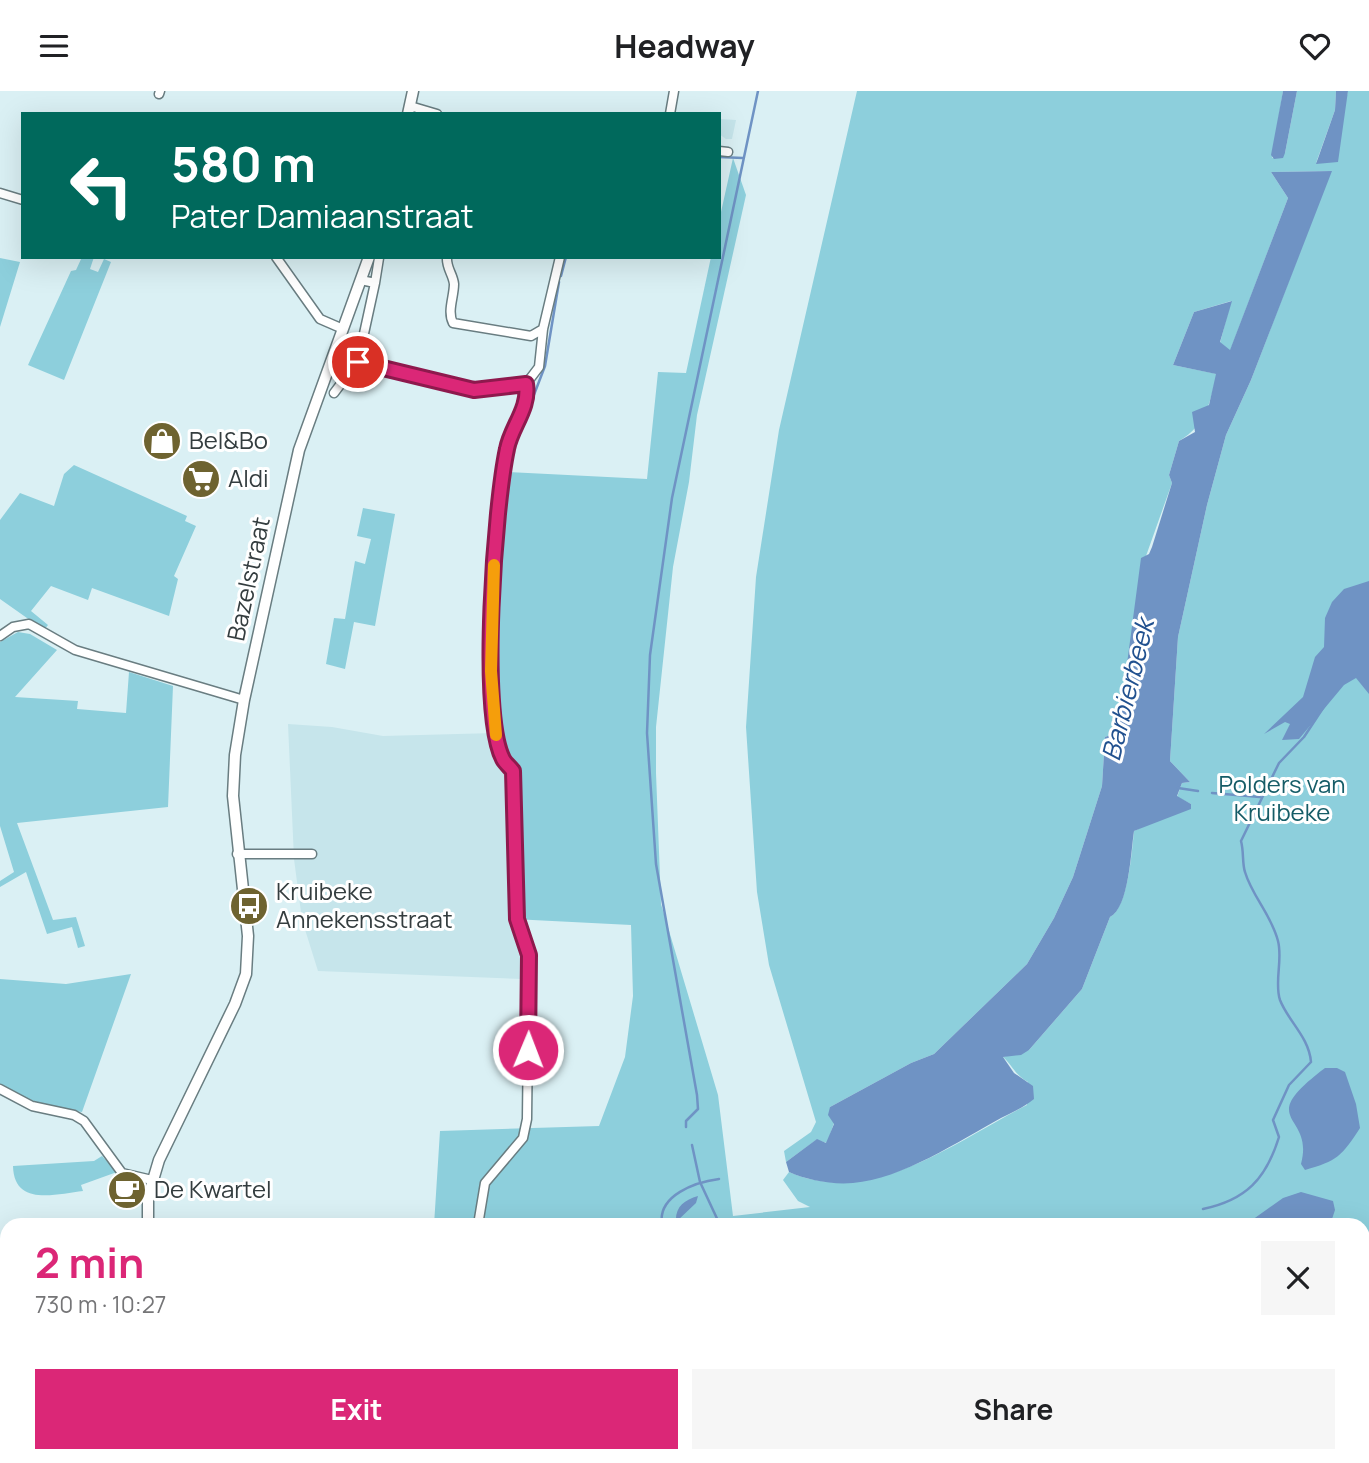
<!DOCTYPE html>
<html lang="en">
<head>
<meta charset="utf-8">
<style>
  body { margin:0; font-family:Manrope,sans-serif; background:#f6f6f6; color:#202124; height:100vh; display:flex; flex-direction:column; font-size:26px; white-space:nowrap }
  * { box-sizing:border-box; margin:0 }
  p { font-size:23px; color:#757577 }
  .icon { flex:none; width:38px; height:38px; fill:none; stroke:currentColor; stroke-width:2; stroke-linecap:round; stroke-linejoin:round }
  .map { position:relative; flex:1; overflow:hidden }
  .details { position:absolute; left:0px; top:1127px; width:1370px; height:245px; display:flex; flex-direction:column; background:#fff; border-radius:21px 21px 0 0; box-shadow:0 7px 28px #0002 }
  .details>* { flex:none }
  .top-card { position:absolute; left:21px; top:21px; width:700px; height:147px; border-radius:0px; box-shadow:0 7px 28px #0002; background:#00695c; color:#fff; overflow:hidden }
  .pin { position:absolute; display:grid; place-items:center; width:60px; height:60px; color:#fff; margin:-30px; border:4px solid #fff; border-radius:50%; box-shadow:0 2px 7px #0007 }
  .me { position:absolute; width:77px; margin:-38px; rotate:1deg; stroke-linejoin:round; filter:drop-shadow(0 0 5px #0008) }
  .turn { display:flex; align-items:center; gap:24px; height:147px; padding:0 35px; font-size:32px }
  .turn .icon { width:91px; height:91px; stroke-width:2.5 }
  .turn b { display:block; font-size:49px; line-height:60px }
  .round { display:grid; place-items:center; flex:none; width:74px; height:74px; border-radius:0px; background:#f6f6f6 }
  .overview { display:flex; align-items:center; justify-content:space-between; height:119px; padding:0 35px }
  h1 { font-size:42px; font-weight:700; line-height:52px; color:#db2777 }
  .button { display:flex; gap:14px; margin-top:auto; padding:14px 35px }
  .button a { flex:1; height:80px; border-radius:0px; background:#db2777; color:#fff; font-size:28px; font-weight:700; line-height:80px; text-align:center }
  .button a+a { background:#f6f6f6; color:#202124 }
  header { display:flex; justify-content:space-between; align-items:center; height:91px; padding:0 35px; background:#fff; font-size:32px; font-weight:700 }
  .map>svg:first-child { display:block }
</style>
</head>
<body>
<header><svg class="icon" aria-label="menu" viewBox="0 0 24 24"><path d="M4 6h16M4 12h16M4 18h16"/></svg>Headway<svg class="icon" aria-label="heart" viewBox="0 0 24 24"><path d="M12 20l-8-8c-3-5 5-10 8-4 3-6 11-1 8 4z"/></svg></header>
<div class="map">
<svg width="1369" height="1372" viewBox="0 0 1369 1372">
  <rect width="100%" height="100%" fill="#daf0f4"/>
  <path fill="#c6e5eb" d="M 721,28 L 736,29 L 732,48 L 726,48 L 719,43 Z
    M 288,633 L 332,636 L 383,645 L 495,642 L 511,681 L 513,828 L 526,828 L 527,861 L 521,862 L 522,888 L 318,880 L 302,829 L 294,768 Z"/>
  <path fill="#8dcfdc" d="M 857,0 L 1283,0 L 1272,67 L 1285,62 L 1297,0 L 1336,0 L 1335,19 L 1316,72 L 1343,22 L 1348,0 L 1369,0 L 1369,1372 L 764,1372 L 762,1365 L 1363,1365 L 1363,1134 L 434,1134 L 440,1040 L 599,1035 L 625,966 L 633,905 L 631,834 L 513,828 L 511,681 L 496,642 L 489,498 L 506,381 L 647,388 L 658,281 L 686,282 L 711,166 L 719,166 L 719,130 L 733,67 L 746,104 L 697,324 L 689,391 L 673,476 L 656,636 L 656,682 L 661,813 L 718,1004 L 733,1125 L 810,1116 L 798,1110 L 783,1089 L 789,1081 C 872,1117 956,1050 1027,1014 L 1028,991 C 1015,984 1013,975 1003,966 L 1029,959 L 1082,898 L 1110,826 C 1128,817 1132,759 1134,740 L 1191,713 L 1177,706 L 1182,692 L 1190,691 L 1170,670 L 1178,546 L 1207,414 L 1226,344 L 1251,289 L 1331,80 L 1271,81 L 1288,107 L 1230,260 L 1220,252 L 1231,210 L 1194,221 L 1173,274 L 1217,283 C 1209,313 1207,333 1179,350 L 1169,384 L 1172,392 L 1146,465 L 1118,641 L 1105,646 L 1102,695 L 1073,786 L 1054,827 L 1027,873 L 934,963 L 911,972 L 830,1016 L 834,1032 L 827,1052 L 816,1049 L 786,1071 L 784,1060 L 811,1041 L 816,1031 L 769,874 L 757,801 L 746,636 L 756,486 L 779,339 Z
    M 82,166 L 94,166 L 90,178 L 98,181 L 104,168 L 111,171 L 64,289 L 28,274 L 71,180 L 76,179 Z
    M 0,167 L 20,171 L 0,236 Z
    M 74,374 L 187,425 L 185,430 L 196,435 L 174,485 L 178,488 L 169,525 L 92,497 L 88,509 L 51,495 L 31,520 L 48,534 L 44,539 L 0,508 L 0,429 L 20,402 L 54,415 L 64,383 Z
    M 363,417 L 395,423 L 375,535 L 354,531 L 345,578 L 326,573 L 334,527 L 345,528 L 355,470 L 365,473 L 371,448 L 357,445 Z
    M 18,541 L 30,543 L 57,559 L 15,606 L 78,610 L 77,618 L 126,622 L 129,581 L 173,595 L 168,716 L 17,732 L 53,829 L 76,826 L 85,855 L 78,857 L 72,836 L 47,843 L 26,781 L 0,796 L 0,790 L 14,781 L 0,735 L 0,551 Z
    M 131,883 L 82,1021 L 44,1015 L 0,994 L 0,888 L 66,893 Z
    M 102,1065 L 117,1081 L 81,1094 L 83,1100 C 56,1103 14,1116 13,1075 L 94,1070 Z
    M 0,1295 L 4,1295 L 3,1302 L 7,1304 L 7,1333 L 0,1331 Z
    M 253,1365 L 359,1365 L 346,1372 L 255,1372 Z"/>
  <path fill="#6f93c4" d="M 1283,0 L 1297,0 L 1285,62 L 1283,67 L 1274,68 L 1271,64 Z
    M 1336,0 L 1348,0 L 1338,71 L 1316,73 L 1335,19 Z
    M 1332,80 L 1251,289 L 1226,344 L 1207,414 L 1178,546 L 1170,670 L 1190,691 L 1182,692 L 1177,705 L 1191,713 L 1191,718 L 1134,740 C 1131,759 1129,817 1110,826 L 1082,898 L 1029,959 L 1021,964 L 1003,966 L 1014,982 L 1033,995 L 1034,1008 C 1024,1016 1013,1021 1001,1027 C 959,1050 902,1088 853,1092 C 832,1094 807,1089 789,1081 L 786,1071 L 817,1048 L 826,1052 L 834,1033 L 828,1024 L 830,1016 L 911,972 L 934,963 L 1027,873 L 1054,827 L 1073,786 L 1102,695 L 1105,646 L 1118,641 L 1141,467 L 1149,463 L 1152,456 L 1172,392 L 1169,384 L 1179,350 L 1195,341 L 1192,321 L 1209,314 L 1216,283 L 1173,274 L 1194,221 L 1232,210 L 1220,251 L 1230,259 L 1288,107 L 1271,81 Z
    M 1369,490 L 1369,603 L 1356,587 L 1344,594 L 1299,648 L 1282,649 L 1290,633 L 1285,631 L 1264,643 L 1303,606 L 1315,566 L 1324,556 L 1325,527 L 1332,511 L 1344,498 Z
    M 1325,977 L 1337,977 L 1345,981 L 1356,1013 L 1360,1037 C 1342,1065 1337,1070 1305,1079 L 1301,1073 C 1315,1021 1252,1032 1325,977 Z
    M 1301,1101 L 1333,1110 L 1335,1119 L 1330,1134 L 1245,1134 L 1283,1107 Z
    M 698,1105 L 696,1112 L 676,1131 C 675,1116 684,1109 698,1105 Z"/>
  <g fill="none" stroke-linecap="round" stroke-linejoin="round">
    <path stroke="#6f93c4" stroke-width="2.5" d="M 719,66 L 743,67
      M 561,185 L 566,166
      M 516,291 L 528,284
      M 532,309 L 545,275 L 559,191
      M 1178,697 L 1198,700
      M 1212,702 L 1260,706
      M 686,1036 L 686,1030 L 698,1018 L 697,1004 L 656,773 L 647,642 L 650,564 L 672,407 L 758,0
      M 692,1054 L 700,1091 L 720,1134
      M 1203,1118 C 1246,1109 1266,1088 1279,1046 L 1273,1029 L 1289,994 L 1311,971 C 1309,946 1288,930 1280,909 C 1274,891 1283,869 1278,850 C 1272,825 1252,805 1245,781 C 1242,772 1244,761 1241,750 L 1279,672 L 1304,646 L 1325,614
      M 662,1134 C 657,1104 696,1091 719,1088
      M 0,1286 L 7,1285
      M 750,1365 L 756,1372
      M 696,1372 L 697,1365
      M 1134,1372 L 1135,1365"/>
    <defs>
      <path id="minor" d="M 159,3 L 160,0
        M 410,15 L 437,23
        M 670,23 L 674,0
        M 719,60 L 728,61
        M 0,102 L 23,109
        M 276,166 L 320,228 L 343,238
        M 447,166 C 446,177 453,183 454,193 C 454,206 447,220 453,232 L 531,245 L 543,238
        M 375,192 L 379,167
        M 358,270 L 474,299 L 526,293 L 539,276 L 543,238 L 560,166
        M 334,302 L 358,270 L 375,192 L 361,189
        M 0,545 L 13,536 L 29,533 L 75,559 L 244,609
        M 237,763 L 312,763
        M 0,998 L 32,1015 L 74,1024 L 84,1030 L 122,1082 L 152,1089
        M 478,1134 L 485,1092 L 523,1047 L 527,1028 L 529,864 L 517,828 L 513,680 C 510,676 505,672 503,668 C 479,621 496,414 507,358 C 511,336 530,317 526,293
        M 0,1358 L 7,1360
        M 29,1365 L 61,1372
        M 149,1365 L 153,1372
        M 98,1372 L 134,1365
        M 683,1372 L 690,1365"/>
      <path id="major" d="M 408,23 L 413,0
        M 148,1134 L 148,1106 L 159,1069 L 235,913 L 246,883 L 248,845 L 233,705 L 235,664 L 244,609 L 299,359 L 369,166
        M 192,1365 L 193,1372"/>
    </defs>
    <use href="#minor" stroke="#697d81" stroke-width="11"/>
    <use href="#major" stroke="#697d81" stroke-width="13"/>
    <use href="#minor" stroke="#fff" stroke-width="8"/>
    <use href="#major" stroke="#fff" stroke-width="10"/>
  </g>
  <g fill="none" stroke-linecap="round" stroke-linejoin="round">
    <defs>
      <path id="route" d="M 358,271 L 474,299 L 526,293 C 530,317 511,336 507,358 C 495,414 479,621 503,668 C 505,672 510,676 513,680 L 517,828 L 529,864 L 528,959"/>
    </defs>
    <use href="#route" stroke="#8e194d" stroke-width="18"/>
    <use href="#route" stroke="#db2777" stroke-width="12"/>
    <path stroke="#f59e0b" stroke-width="12" d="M 494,474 L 491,580 L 496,644"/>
  </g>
  <defs>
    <symbol id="shop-disc" viewBox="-11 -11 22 22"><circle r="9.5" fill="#6e6330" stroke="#fff"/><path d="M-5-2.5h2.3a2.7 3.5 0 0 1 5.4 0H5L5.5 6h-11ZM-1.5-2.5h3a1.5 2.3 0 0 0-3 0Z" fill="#fff"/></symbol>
    <symbol id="supermarket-disc" viewBox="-11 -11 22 22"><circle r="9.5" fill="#6e6330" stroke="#fff"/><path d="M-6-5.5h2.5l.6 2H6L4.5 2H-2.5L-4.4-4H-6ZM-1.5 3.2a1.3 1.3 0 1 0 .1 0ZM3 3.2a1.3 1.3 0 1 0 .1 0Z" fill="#fff"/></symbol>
    <symbol id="bus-disc" viewBox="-11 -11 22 22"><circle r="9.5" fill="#6e6330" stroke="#fff"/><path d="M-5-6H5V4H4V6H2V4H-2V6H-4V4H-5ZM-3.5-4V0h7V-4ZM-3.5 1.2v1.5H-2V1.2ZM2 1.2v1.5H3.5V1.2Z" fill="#fff"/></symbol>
    <symbol id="cafe-disc" viewBox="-11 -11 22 22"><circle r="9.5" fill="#6e6330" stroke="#fff"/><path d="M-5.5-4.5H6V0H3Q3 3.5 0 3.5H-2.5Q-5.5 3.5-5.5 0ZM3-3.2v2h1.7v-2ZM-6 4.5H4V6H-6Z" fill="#fff"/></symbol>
  </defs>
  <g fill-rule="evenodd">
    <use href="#shop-disc" x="140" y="328" width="44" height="44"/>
    <use href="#supermarket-disc" x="179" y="366" width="44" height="44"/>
    <use href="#bus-disc" x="227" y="793" width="44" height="44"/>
    <use href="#cafe-disc" x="105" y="1077" width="44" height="44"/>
  </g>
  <g text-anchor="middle" stroke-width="6" stroke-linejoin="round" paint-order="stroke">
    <g font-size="24" fill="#343d3f" stroke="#fff" text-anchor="start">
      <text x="189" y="358">Bel&amp;Bo</text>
      <text x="228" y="396">Aldi</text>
      <text x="276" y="809">Kruibeke<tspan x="276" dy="28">Annekensstraat</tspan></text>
      <text x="154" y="1107">De Kwartel</text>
    </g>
    <g font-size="24" fill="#343d3f" stroke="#fff">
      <text transform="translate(249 488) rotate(-78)" y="8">Bazelstraat</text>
    </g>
    <g font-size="24" fill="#155c67" stroke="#fff">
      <text x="1282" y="702">Polders van<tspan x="1282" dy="28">Kruibeke</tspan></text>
    </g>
    <g font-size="26" font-style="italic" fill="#21518f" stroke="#fff">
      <text transform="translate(1128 599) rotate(-76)" y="9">Barbierbeek</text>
    </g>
  </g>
</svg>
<div class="pin" style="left:358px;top:271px;background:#d93025"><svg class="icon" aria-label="arrive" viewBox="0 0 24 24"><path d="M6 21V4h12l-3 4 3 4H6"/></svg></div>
<svg class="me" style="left:528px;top:959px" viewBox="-20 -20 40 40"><circle r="17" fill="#db2777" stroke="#fff" stroke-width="3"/><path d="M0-11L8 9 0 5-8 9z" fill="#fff"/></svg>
<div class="top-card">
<div class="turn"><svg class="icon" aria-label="left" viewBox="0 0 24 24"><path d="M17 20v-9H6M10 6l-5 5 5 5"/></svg><div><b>580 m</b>Pater Damiaanstraat</div></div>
</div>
<section class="details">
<div class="overview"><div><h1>2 min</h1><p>730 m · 10:27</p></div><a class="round"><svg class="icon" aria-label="close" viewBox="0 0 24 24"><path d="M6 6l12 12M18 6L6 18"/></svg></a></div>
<div class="button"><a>Exit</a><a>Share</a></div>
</section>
</div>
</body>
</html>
